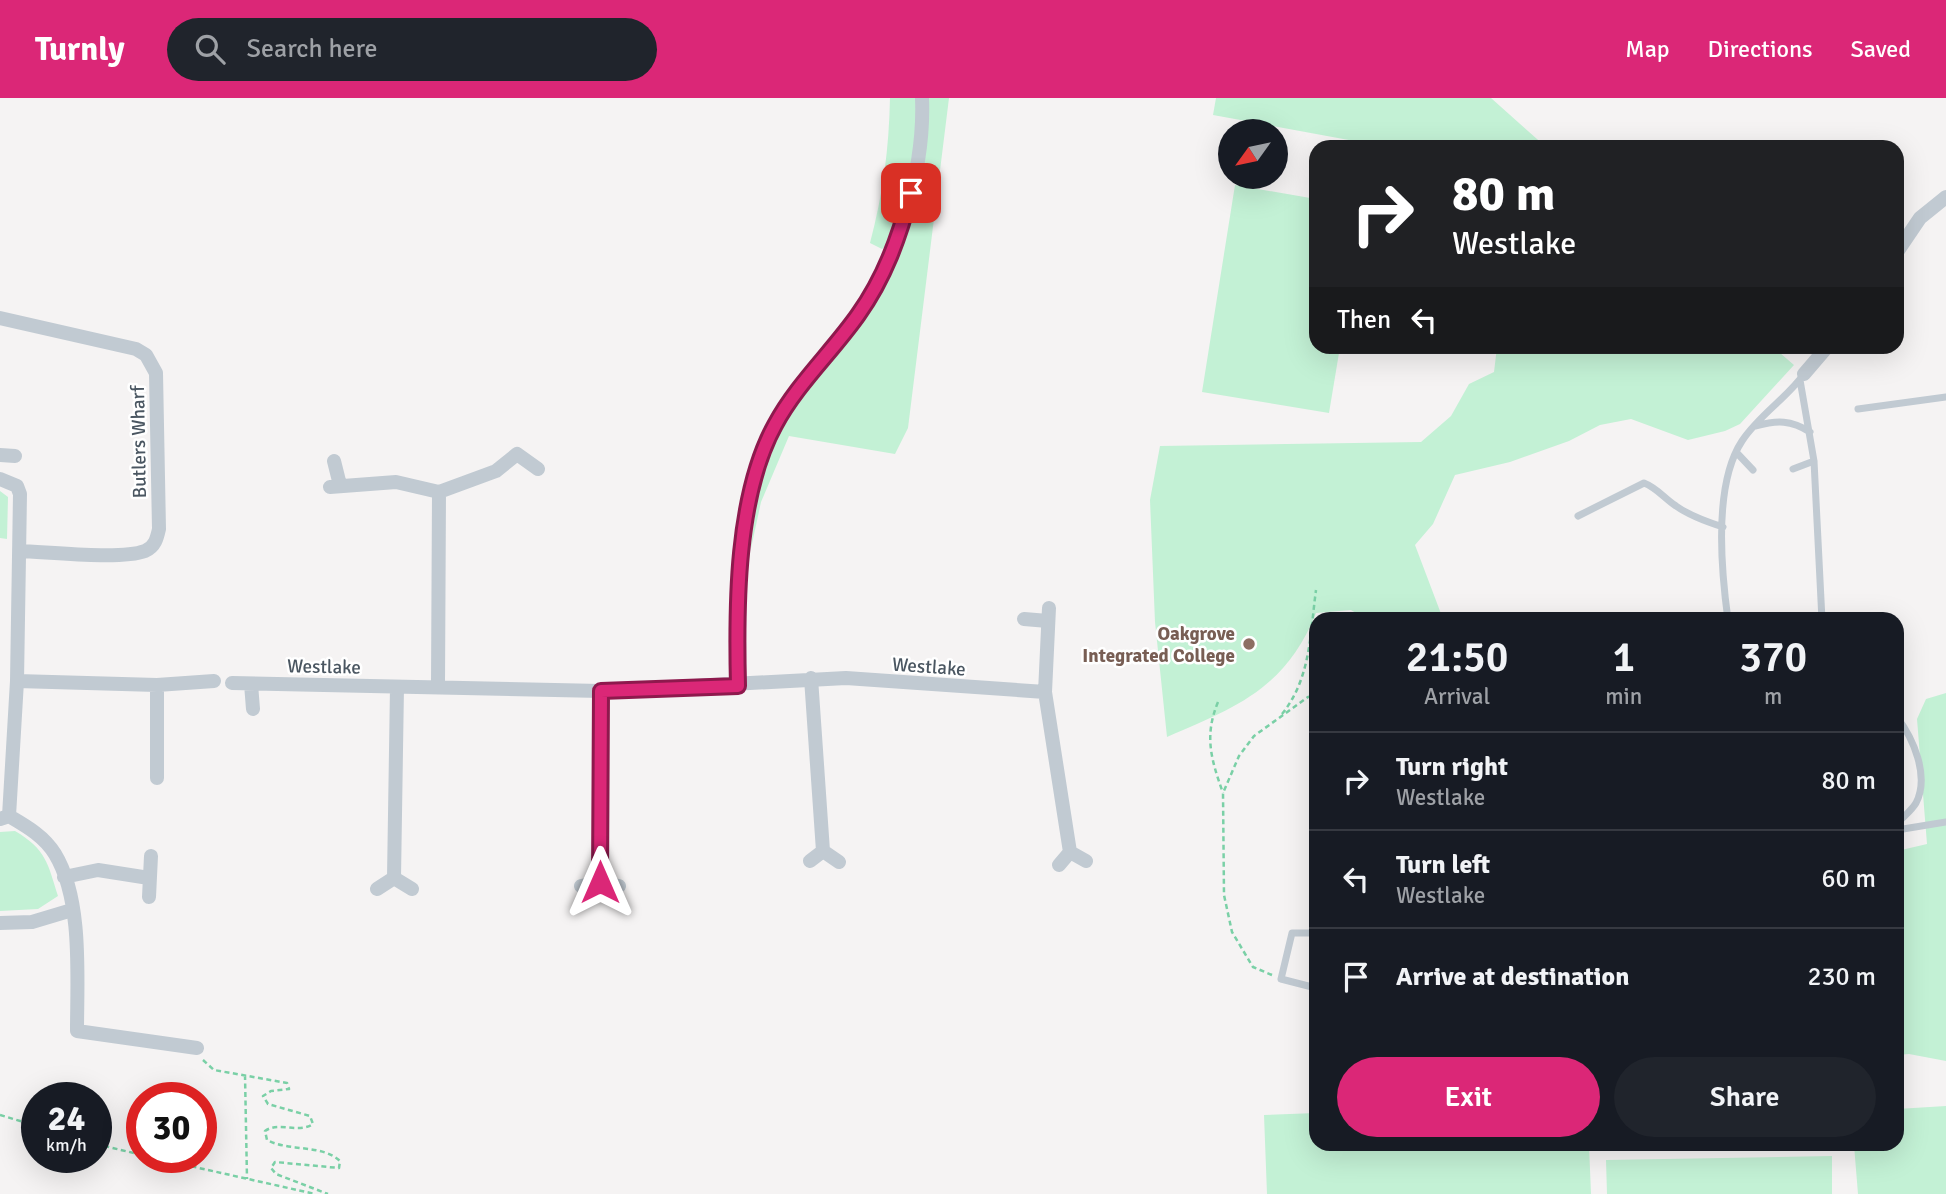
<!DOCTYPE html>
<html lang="en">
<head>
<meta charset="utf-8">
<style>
  body { margin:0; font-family:Signika,sans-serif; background:#20242c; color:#f1f3f6; height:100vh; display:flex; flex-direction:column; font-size:26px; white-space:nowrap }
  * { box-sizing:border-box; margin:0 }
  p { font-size:23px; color:#9ea1a6 }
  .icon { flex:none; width:38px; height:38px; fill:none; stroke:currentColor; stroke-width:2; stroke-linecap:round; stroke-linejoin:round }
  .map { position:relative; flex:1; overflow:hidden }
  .panel { position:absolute; left:1309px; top:514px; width:595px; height:539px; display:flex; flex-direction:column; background:#171b24; border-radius:21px; box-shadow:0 7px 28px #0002 }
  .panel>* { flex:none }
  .hud { position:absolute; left:1309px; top:42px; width:595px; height:214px; border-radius:21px; box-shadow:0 7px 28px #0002; background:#202124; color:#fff; overflow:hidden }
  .needle { width:46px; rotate:237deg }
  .controls { position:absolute; left:1218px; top:21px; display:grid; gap:14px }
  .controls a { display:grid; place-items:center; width:70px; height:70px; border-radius:50%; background:#171b24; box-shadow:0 7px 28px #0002; font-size:35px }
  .speed { position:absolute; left:21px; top:984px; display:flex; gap:14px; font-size:35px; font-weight:700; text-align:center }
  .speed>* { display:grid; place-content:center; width:91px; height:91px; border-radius:50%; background:#171b24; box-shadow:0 7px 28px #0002; line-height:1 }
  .speed small { font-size:18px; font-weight:400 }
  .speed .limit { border:10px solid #d22; background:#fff; color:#111 }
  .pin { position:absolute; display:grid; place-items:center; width:60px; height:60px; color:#fff; margin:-30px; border-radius:14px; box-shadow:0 4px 10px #0006 }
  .me { position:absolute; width:77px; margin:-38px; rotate:0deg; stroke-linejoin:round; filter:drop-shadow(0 0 5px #0008) }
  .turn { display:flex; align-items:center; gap:24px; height:147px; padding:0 28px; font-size:32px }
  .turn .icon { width:91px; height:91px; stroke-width:2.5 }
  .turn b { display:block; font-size:49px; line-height:60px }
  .then { display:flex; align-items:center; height:66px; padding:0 28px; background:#0003; gap:14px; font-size:26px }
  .eta { display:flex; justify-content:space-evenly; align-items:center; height:119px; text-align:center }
  .eta b { font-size:42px; font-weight:600; line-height:49px }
  .primary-button { display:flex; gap:14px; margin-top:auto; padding:14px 28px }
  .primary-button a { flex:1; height:80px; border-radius:42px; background:#db2777; color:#fff; font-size:28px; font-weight:600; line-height:80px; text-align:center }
  .primary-button a+a { background:#20242c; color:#f1f3f6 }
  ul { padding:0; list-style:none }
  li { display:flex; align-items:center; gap:21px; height:98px; padding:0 28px; border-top:2px solid #363941 }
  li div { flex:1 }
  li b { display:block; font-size:26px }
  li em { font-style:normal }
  header { display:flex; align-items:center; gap:42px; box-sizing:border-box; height:98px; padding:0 35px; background:#db2777; color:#fff }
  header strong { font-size:33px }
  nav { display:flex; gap:38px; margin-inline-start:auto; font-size:24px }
  .search { width:490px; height:63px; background:#20242c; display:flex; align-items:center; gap:18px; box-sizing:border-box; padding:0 24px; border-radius:38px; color:#9ea1a6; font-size:26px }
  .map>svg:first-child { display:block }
</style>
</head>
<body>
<header>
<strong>Turnly</strong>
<div class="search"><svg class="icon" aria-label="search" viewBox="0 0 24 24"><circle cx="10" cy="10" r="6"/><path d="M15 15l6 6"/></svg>Search here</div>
<nav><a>Map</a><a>Directions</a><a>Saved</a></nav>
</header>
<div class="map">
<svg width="1946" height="1096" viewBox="0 0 1946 1096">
  <rect width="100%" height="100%" fill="#f5f3f3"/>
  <path fill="#c3f1d5" d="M 890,0 L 949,0 L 908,330 L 895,356 L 789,338 L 761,404 L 750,455 L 759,384 L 775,341 L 800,301 L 805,284 L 838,243 L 898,138 L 882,151 L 870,145 C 883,96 889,51 890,0 Z
    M 1216,0 L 1491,0 L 1546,49 L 1369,49 L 1365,45 L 1213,17 Z
    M 1235,87 L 1316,101 L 1316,248 L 1340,249 L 1329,315 L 1202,294 Z
    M 1497,249 L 1773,249 L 1794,267 L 1740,326 L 1725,333 L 1688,342 L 1631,321 L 1600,327 L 1569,343 L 1510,364 L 1455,377 L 1433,426 L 1415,447 L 1443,521 L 1366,521 L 1351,512 L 1316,515 C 1286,590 1237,609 1167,639 L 1155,524 L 1150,402 L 1160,348 L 1421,344 L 1451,318 L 1469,286 L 1494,274 Z
    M 0,393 L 8,399 L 7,441 L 0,440 Z
    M 1946,595 L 1946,963 L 1909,956 L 1897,957 L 1897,753 L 1927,746 L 1917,621 L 1926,601 Z
    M 15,733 C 46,751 48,766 58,798 L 38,811 L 0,813 L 0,734 Z
    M 1946,1008 L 1946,1096 L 1858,1096 L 1854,1047 L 1897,1046 L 1897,1011 Z
    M 1316,1015 L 1316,1046 L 1589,1047 L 1591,1096 L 1267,1096 L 1264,1017 Z
    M 1832,1058 L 1832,1096 L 1607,1096 L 1606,1062 Z"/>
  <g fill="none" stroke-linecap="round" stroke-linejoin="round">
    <path stroke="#7ad0a6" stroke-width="2.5" stroke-dasharray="5 3.5" stroke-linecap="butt" d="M 1218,604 C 1204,638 1211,661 1223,695
      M 1282,616 C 1311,580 1310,536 1316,492
      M 1272,877 L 1253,869 L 1232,834 L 1224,797 L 1223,695 L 1239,658 L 1254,638 L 1308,599 L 1316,598
      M 203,962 L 214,972 L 287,985 L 289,991 L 271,993 L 263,998 L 268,1006 L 310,1018 L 313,1026 C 298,1036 279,1023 265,1033 L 267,1042 C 290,1054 322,1046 340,1063 L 339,1070 L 275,1064 L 271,1070 L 276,1076 L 328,1096
      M 245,977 L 247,1081
      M 0,1017 L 37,1028
      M 96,1046 L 142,1057
      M 150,1059 L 315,1096"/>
    <path stroke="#c1cad2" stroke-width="7" d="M 1800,282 L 1814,363 L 1822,522
      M 1858,311 L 1946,299
      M 1756,328 C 1777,322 1791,322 1810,334
      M 1736,354 L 1753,372
      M 1793,371 L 1814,363
      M 1578,418 L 1644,385 C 1657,390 1664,400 1676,408 C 1690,418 1707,424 1723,429
      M 1728,522 C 1721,471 1713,387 1742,343 C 1759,317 1787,300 1804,276
      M 1897,619 C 1913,640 1930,678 1916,705 C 1912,712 1903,719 1897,726
      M 1897,732 L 1946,724
      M 1316,835 L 1292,835 L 1281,881 L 1316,890"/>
    <path stroke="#c1cad2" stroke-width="14" d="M 1897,154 L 1920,120 L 1946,99
      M 0,220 L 136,251 L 146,257 L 156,275 L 159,431 C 157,440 155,449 145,453 C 121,462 49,454 20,453
      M 1804,276 L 1828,248
      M 0,357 L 15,358
      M 334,363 L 340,387
      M 0,381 L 17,388 L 20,396 L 17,583 L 9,718
      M 330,389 L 396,384 L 439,394 L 496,373 L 517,356 L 538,371
      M 1049,510 L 1045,594 L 1070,754 L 1059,767
      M 1024,521 L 1048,523
      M 811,580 L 823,753
      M 17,583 L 157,587 L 214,583
      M 232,585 L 601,593 L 846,580 L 1045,594
      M 251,586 L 253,611
      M 438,587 L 439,394
      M 738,588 C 736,508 736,398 775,327 C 796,288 829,256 855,221 C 898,165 925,70 922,0
      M 157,680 L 157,587
      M 0,721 L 9,718 C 26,728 44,738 55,756 C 83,802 77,881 77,933 L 197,950
      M 1070,754 L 1086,763
      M 810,763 L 823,753 L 839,764
      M 64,779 L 98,772 L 149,780
      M 394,780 L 397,589
      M 600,784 L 601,593
      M 581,788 L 600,784 L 619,788
      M 377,791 L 394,780 L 412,791
      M 149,799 L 151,758
      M 0,825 L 32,824 L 72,812"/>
  </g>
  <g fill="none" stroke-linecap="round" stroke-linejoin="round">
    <defs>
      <path id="route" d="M 600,784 L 601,593 L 738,588 C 736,508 736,398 775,327 C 797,286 832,254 858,217 C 885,179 899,139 911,95"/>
    </defs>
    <use href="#route" stroke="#8e194d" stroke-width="18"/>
    <use href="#route" stroke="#db2777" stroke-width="12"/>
  </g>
  <circle fill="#8d6e63" stroke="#fff" stroke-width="2.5" cx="1249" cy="546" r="7"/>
  <g text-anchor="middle" stroke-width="5" stroke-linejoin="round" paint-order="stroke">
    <g font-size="19" fill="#4a5661" stroke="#fff">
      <text transform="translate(138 344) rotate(-91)" y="7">Butlers Wharf</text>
      <text transform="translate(324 568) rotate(1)" y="7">Westlake</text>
      <text transform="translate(929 568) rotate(4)" y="7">Westlake</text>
    </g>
    <g font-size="19" font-weight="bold" fill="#785e54" stroke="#fff" text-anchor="end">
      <text x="1235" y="542">Oakgrove<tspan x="1235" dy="22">Integrated College</tspan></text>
    </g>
  </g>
</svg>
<div class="controls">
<a><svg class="needle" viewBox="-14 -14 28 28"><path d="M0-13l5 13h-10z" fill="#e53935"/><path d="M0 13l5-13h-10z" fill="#9ea1a6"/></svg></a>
</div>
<div class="speed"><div>24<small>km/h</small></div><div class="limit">30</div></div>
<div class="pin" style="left:911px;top:95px;background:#d93025"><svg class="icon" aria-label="arrive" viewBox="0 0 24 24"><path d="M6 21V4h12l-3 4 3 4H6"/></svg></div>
<svg class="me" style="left:600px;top:784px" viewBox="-20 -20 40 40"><path d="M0-17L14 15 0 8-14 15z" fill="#db2777" stroke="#fff" stroke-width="4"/></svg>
<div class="hud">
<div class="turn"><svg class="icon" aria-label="right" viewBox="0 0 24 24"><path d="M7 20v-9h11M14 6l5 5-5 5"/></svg><div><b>80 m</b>Westlake</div></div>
<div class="then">Then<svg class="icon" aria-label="left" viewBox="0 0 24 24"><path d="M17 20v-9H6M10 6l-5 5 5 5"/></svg></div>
</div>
<section class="panel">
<div class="eta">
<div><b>21:50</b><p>Arrival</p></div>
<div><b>1</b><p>min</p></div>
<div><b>370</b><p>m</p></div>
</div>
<ul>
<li><svg class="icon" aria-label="right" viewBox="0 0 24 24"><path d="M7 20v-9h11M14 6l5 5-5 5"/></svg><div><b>Turn right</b><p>Westlake</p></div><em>80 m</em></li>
<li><svg class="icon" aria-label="left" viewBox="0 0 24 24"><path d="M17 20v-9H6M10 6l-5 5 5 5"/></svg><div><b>Turn left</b><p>Westlake</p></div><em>60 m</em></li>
<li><svg class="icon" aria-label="arrive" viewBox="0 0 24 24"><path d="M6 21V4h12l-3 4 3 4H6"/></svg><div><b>Arrive at destination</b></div><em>230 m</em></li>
</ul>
<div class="primary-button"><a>Exit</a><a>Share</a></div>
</section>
</div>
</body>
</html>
